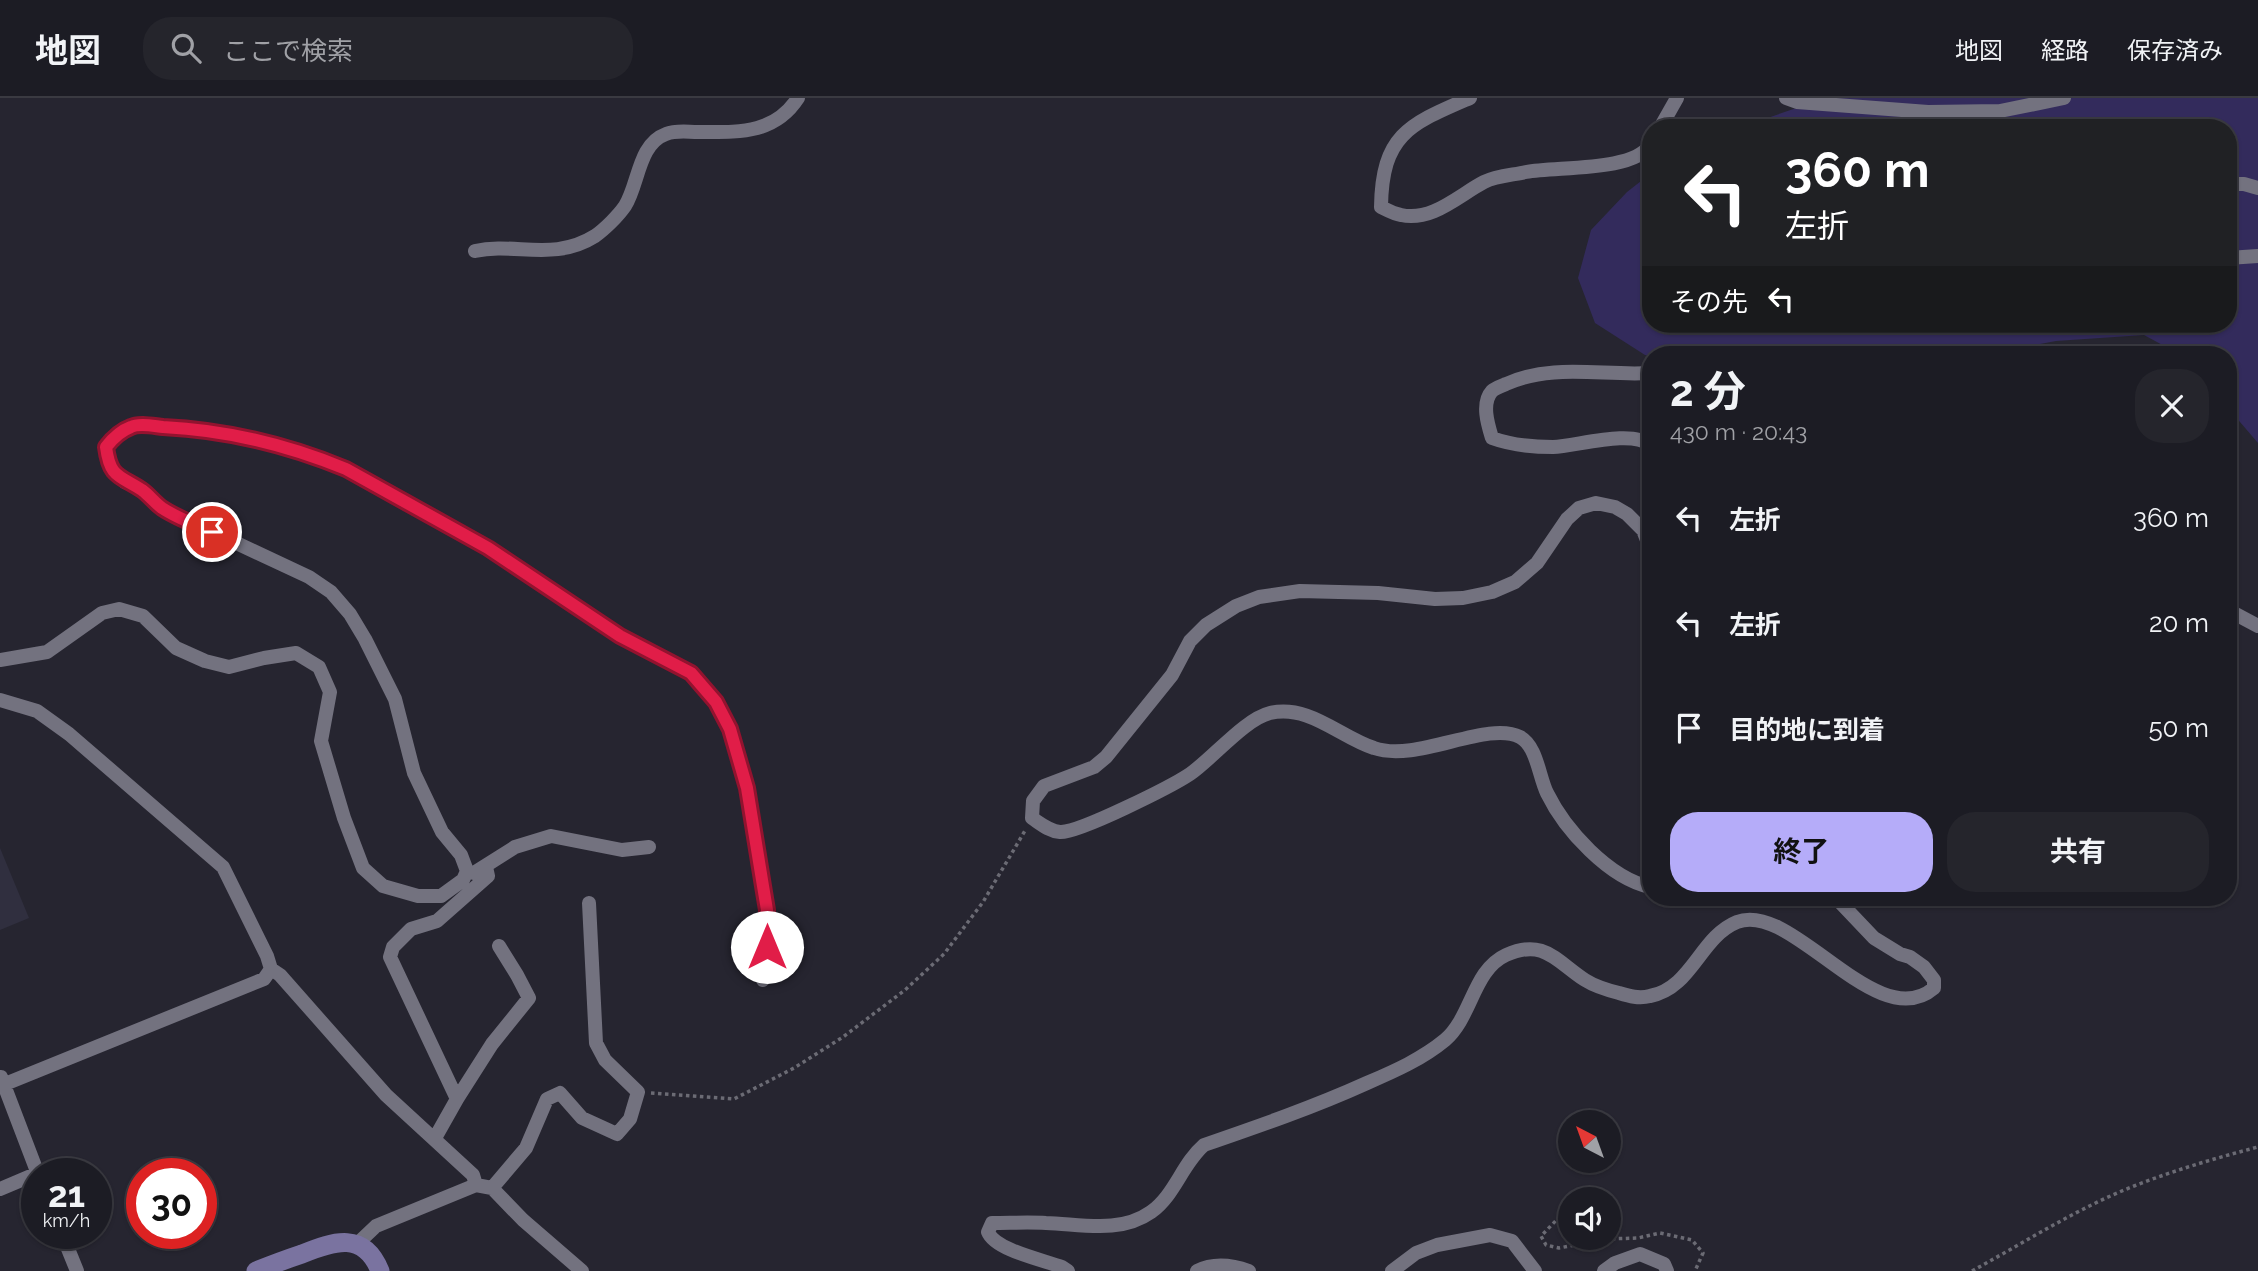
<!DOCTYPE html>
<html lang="ja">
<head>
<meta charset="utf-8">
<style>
  body { margin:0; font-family:Raleway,"Noto Sans JP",sans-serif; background:#25252c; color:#f1f3f6; height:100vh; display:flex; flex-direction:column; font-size:26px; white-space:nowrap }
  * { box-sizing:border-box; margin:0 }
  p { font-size:23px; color:#a0a1a6 }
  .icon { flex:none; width:38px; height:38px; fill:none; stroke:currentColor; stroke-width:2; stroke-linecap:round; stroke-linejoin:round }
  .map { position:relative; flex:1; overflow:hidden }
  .drawer { position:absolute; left:1642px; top:248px; width:595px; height:560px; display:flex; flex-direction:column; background:#1c1c24; border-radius:28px; box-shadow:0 2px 5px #0004,0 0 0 2px #3a3a41 }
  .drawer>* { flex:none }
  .top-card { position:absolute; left:1642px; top:21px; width:595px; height:214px; border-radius:28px; box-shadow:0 2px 5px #0004,0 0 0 2px #3a3a41; background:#202124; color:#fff; overflow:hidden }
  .needle { width:46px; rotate:319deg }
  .tools { position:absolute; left:1558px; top:1012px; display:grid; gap:14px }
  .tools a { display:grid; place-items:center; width:63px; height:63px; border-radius:50%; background:#1c1c24; box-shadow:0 2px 5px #0004,0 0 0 2px #3a3a41; font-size:35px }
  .speed { position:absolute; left:21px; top:1060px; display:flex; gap:14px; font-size:35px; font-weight:700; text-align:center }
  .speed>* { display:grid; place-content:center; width:91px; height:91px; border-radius:50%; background:#1c1c24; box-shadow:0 2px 5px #0004,0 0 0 2px #3a3a41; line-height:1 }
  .speed small { font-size:18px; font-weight:400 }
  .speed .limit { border:10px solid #d22; background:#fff; color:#111 }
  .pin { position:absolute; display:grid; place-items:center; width:60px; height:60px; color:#fff; margin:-30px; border:4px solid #fff; border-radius:50%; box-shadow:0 2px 7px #0007 }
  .me { position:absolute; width:77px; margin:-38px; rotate:0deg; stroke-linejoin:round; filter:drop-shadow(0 0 5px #0008) }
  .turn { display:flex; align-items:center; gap:24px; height:147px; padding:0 28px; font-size:32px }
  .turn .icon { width:91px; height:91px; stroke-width:2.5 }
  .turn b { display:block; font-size:49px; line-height:60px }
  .then { display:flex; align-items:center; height:66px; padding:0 28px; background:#0003; gap:14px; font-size:26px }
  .round { display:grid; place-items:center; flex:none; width:74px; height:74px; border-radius:28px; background:#25252c }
  .head { display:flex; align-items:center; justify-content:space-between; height:119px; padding:0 28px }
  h1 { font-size:42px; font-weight:700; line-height:52px }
  .primary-button { display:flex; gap:14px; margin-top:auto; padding:14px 28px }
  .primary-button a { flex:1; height:80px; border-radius:28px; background:#b5acf9; color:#111; font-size:28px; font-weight:700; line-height:80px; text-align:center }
  .primary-button a+a { background:#25252c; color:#f1f3f6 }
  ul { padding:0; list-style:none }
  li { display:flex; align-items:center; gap:21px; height:105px; padding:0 28px }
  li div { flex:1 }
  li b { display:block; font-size:26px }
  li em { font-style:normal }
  header { display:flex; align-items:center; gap:42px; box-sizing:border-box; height:98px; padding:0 35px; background:#1c1c24; border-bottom:2px solid #3a3a41 }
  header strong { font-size:33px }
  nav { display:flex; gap:38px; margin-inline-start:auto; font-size:24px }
  .search { width:490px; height:63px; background:#25252c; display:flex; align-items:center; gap:18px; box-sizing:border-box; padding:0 24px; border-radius:28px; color:#a0a1a6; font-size:26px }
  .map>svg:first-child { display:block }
</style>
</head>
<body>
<header>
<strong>地図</strong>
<div class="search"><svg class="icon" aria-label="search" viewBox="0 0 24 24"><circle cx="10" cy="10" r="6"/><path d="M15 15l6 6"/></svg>ここで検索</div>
<nav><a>地図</a><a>経路</a><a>保存済み</a></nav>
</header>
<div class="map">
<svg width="2258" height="1173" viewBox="0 0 2258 1173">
  <rect width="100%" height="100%" fill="#262530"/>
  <path fill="#302f3f" d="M 0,750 L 29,820 L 0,832 Z"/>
  <path fill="#332b5c" d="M 1839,0 L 2258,0 L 2258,345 L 2228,310 L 2228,257 L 2181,257 L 2144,237 L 2056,243 L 1981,257 L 1650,258 L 1645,257 L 1595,225 L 1578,180 L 1591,132 L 1627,94 L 1650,76 L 1650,226 L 2228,226 L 2228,30 L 1738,30 L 1814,4 Z"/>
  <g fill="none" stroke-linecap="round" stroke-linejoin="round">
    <path stroke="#6b6b74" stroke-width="3.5" stroke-dasharray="3.5 3.5" stroke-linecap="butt" d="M 651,995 L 734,1001 L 794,970 L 843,939 L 905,892 L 944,856 L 983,804 L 1026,731
      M 1570,1108 L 1541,1138 L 1546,1147 L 1559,1150 L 1607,1141 L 1638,1140 L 1660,1135 L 1692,1142 L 1703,1155 L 1695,1173
      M 1972,1173 C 2025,1144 2078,1110 2134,1088 C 2175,1072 2216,1060 2258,1049"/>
    <path stroke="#73727f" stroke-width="14" d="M 1470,0 C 1410,26 1382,36 1381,109 C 1387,112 1394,116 1401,117 C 1432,124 1459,97 1484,84 C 1496,78 1513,77 1526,74 C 1557,68 1633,74 1650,47
      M 1786,0 L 1797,4 L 1928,14 L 2000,13 L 2064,0
      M 1660,30 L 1677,0
      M 2228,86 L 2244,86 L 2258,90
      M 475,153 C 515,144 554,164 595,138 C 605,131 618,118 625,108 C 639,86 638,46 666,36 C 676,32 687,34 698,34 C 737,34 774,37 798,0
      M 2228,160 L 2258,158
      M 2128,226 L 2136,229 L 2144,226
      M 1650,275 C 1602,278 1552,265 1506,286 C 1501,288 1495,290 1492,293 C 1481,305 1488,327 1492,340 C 1511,347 1533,349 1553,349 C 1577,348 1632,331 1650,347
      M 1650,450 L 1643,432 L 1627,416 L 1615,409 L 1596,405 L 1579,410 L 1567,421 L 1537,465 L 1515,484 L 1492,494 L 1463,500 L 1435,501 L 1378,495 L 1300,493 L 1259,499 L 1236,508 L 1206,527 L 1190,543 L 1172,577 L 1106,659 L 1094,669 L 1044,688 L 1033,703 L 1032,720 C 1041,726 1049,733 1060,734 C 1079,735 1172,688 1190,676 C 1213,660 1245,621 1270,615 C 1309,606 1340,639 1374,650 C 1417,665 1487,622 1520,639 C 1537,648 1539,679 1547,695 C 1565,732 1609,780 1650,789
      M 2228,512 L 2258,528
      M 0,562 L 47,554 L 102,515 L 119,511 L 143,518 L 176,550 L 205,563 L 229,569 L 264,560 L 296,555 L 319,569 L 330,594 L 321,643 L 344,720 L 363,770 L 383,788 L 418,798 L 441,798 L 463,782 L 467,773 L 461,757 L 442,734 L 414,675 L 395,601 L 365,541 L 350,516 L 331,494 L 309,479 L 164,411 L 141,391 L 125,384 L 113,373 L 108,364 L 106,349 L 116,337 L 133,327 L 186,330 L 245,339 L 309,356 L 346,371 L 488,450 L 620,538 L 691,575 L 716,604 L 730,631 L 747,690 L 767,812 L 767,868 L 763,882
      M 0,602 L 37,613 L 69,636 L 223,769 L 267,858 L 271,871 L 280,877 L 386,997 L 473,1077 L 476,1087
      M 486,769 L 488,778 L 437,823 L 411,831 L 393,849 L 390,859 L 457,1001 L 492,946 L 529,900 L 517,877 L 499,848
      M 467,773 L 474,775 L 515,749 L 551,738 L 622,752 L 649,749
      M 1,979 L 38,1076
      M 0,988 L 264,881 L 271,871
      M 435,1040 L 457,1001
      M 492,1090 L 526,1050 L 547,1001 L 560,995 L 582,1020 L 617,1036 L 630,1021 L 638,994 L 605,962 L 596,945 L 589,805
      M 0,1091 L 38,1075
      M 62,1136 L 77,1173
      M 357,1146 L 376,1128 L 476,1087 L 492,1090 L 523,1122 L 582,1173
      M 1068,1173 L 1062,1169 C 1043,1162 995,1152 988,1134 L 992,1125 C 1010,1125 1028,1124 1046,1125 C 1081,1126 1120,1136 1151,1114 C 1175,1097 1182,1066 1204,1047 C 1259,1028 1314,1009 1367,985 C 1395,973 1422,961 1445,942 C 1472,919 1473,872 1506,857 C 1544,840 1556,863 1585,882 C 1596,889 1607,892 1619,895 C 1629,898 1639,901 1650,898 C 1692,890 1700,839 1737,824 C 1792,802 1877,939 1934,890 L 1934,882 L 1924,869 L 1910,859 L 1900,856 L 1874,840 L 1836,800
      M 1197,1173 C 1213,1165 1232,1167 1249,1173
      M 1392,1173 L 1416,1155 L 1437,1147 L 1490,1137 L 1512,1143 L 1535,1173
      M 1604,1173 L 1615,1165 L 1640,1156 L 1664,1166 L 1667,1173"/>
    <path stroke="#7a73a0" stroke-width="19" d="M 256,1173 C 271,1167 287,1161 302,1156 C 334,1143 364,1133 380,1173"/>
  </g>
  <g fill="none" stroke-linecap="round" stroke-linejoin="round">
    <defs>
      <path id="route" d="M 212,434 C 196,427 177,420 162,410 C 155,405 149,397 142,392 C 119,377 110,380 106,349 C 113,340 120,333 131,329 C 139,325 153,328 163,329 C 226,332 288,347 346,371 L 488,450 L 620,538 L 691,575 L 716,604 L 730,631 L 747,690 L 763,788 L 767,812 L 767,849"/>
    </defs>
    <use href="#route" stroke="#92132f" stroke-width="18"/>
    <use href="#route" stroke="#e11d48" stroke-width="12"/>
  </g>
</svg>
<div class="tools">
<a><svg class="needle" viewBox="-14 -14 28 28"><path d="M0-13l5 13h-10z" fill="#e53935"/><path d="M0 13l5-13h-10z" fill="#a0a1a6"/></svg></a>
<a><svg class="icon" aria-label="sound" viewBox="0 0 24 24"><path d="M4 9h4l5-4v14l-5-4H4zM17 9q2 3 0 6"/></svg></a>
</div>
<div class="speed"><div>21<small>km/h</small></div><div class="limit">30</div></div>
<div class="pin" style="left:212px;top:434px;background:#d93025"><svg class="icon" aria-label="arrive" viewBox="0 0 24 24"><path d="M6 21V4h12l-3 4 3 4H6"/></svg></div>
<svg class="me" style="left:767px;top:849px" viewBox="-20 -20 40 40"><circle r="19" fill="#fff"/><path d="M0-13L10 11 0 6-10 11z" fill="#e11d48"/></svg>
<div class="top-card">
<div class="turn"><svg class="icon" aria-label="left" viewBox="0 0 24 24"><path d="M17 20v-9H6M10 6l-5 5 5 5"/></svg><div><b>360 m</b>左折</div></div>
<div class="then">その先<svg class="icon" aria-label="left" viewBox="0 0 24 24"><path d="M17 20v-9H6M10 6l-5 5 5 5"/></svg></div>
</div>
<section class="drawer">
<div class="head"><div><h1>2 分</h1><p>430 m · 20:43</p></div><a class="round"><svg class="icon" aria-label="close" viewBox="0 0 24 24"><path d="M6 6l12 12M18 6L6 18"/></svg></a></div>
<ul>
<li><svg class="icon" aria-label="left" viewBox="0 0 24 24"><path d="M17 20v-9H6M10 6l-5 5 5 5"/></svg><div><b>左折</b></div><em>360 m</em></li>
<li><svg class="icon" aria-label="left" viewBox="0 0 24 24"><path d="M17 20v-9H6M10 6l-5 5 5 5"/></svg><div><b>左折</b></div><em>20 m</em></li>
<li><svg class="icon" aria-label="arrive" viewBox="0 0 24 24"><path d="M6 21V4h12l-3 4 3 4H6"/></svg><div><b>目的地に到着</b></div><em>50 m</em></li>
</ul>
<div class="primary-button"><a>終了</a><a>共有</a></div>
</section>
</div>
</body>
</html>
